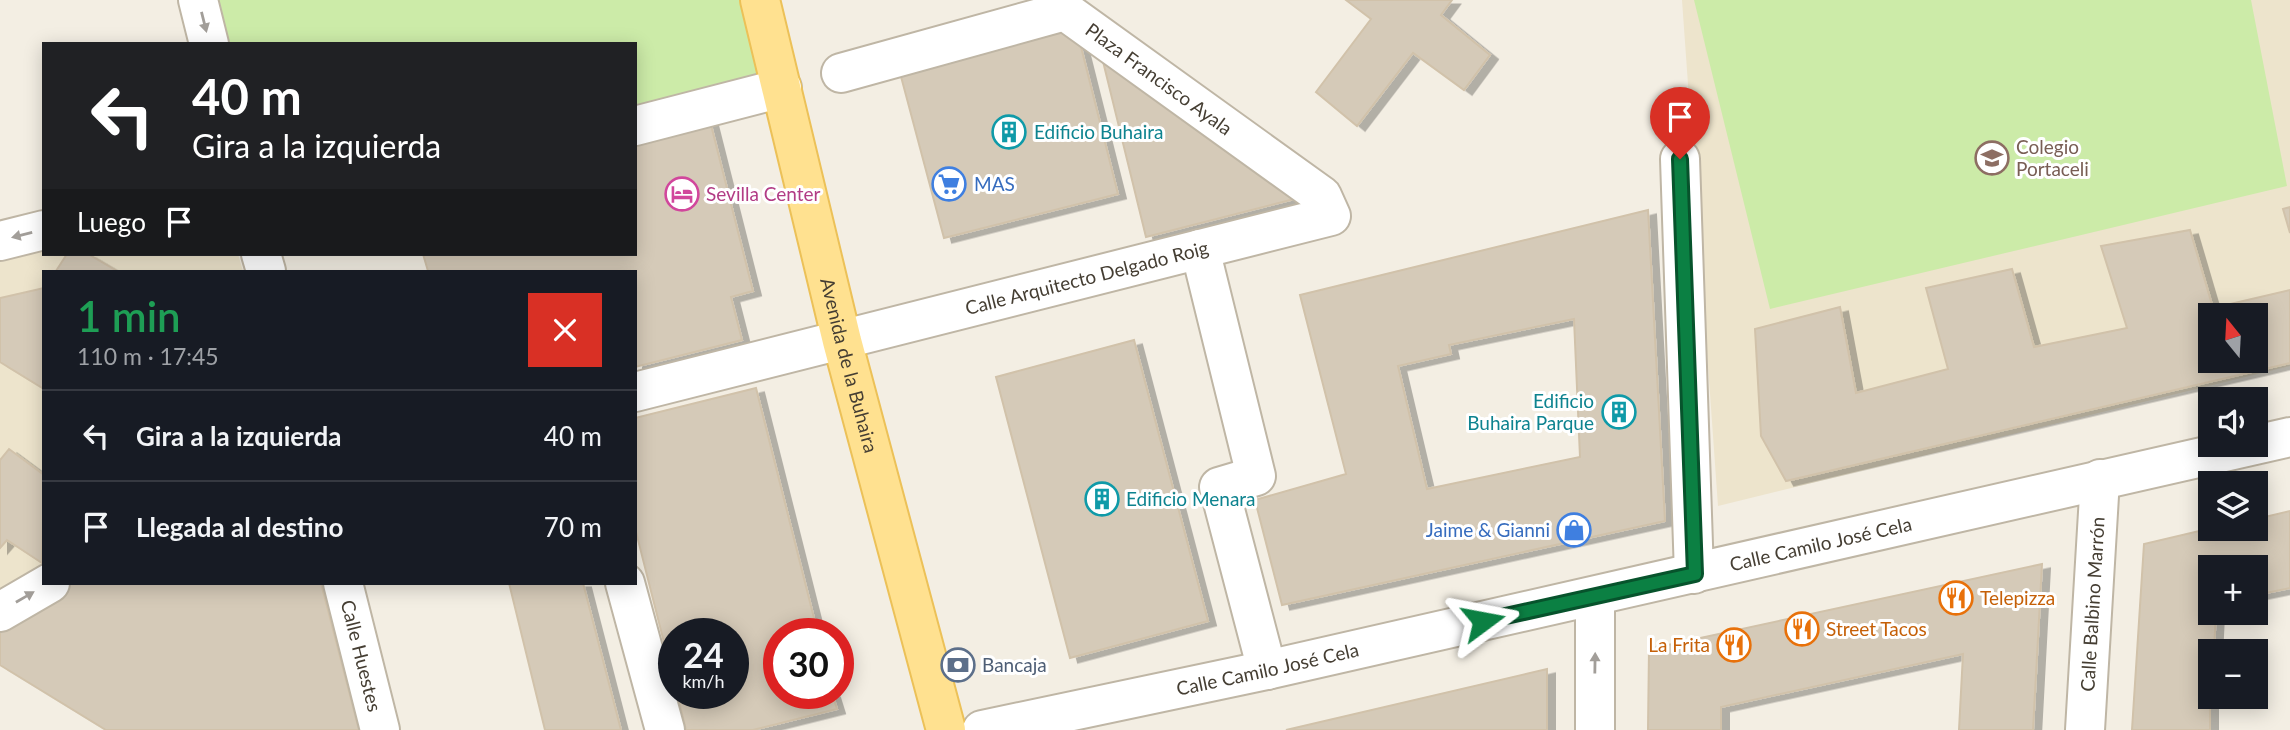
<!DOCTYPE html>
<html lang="es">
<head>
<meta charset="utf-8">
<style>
  body { margin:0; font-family:Lato,sans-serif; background:#242831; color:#f1f3f6; height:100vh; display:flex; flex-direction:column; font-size:26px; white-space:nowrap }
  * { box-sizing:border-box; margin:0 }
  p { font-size:23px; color:#9ea1a6 }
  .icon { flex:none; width:38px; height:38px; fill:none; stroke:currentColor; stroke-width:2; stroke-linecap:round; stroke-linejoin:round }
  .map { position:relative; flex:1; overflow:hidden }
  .side { position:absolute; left:42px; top:270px; width:595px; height:315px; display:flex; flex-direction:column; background:#171b24; border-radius:0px; box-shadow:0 4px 18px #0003 }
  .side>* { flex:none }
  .top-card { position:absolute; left:42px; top:42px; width:595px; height:214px; border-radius:0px; box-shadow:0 4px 18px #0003; background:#202124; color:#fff; overflow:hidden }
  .needle { width:46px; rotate:342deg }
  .fabs { position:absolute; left:2198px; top:303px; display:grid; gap:14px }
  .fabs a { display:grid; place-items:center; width:70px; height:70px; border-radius:0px; background:#171b24; box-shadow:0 4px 18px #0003; font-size:35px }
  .speed { position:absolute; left:658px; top:618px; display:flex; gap:14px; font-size:35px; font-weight:700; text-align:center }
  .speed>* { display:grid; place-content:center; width:91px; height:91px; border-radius:50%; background:#171b24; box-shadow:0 4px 18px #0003; line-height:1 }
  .speed small { font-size:18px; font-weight:400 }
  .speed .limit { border:10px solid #d22; background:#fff; color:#111 }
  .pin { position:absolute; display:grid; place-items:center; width:60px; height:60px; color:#fff; margin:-72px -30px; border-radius:50% 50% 50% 0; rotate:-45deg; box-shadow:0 0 7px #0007 }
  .pin .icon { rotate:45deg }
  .me { position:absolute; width:77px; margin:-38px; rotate:77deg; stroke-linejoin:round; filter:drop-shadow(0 0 5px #0008) }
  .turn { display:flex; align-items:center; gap:24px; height:147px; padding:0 35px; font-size:32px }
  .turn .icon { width:91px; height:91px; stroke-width:2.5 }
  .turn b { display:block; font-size:49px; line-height:60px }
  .then { display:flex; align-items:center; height:66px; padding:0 35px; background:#0003; gap:14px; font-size:26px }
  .round { display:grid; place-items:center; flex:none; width:74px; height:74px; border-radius:0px; background:#242831 }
  .overview { display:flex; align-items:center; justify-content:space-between; height:119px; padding:0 35px }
  h1 { font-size:42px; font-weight:600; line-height:52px; color:#1e9e55 }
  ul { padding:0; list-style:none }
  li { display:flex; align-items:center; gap:21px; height:91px; padding:0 35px; border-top:2px solid #363941 }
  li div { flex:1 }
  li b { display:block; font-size:26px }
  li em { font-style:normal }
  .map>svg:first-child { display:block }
</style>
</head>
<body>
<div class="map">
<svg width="2290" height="730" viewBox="0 0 2290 730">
  <defs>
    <filter id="shadow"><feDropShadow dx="8" dy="4.5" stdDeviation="0" flood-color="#0004"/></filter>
  </defs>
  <rect width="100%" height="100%" fill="#f3eee3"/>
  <path fill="#ede4cc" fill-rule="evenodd" d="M 1682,0 L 2290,0 L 2290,366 L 1718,506 ZM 2210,315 L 2256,315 L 2256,360 L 2210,360 Z
    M 44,243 L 44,254 L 238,254 L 243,271 L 44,271 L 44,570 L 0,594 L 0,253 Z"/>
  <path fill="#cceba8" d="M 199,0 L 760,0 L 782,88 L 635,126 L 635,44 L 210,44 Z
    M 1694,0 L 2251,0 L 2287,186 L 1770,309 Z"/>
  <path fill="#d5cab8" stroke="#d1c2aa" stroke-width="2" fill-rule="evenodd" filter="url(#shadow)" d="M 1346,0 L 1452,0 L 1441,15 L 1490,55 L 1464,90 L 1413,53 L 1357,126 L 1316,92 L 1371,19 Z
    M 1075,23 L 1118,194 L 944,238 L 899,69 Z
    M 1098,41 L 1306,196 L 1146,237 Z
    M 709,117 L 753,291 L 731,297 L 742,340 L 635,367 L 635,271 L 428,271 L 423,254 L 635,254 L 635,135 Z
    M 2290,207 L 2290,233 L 2283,209 Z
    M 1648,210 L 1665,521 L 1282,605 L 1255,500 L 1346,474 L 1300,295 ZM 1574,319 L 1580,457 L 1427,489 L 1398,366 L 1451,354 L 1449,345 Z
    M 2190,230 L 2213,308 L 2290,290 L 2290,363 L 1786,481 L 1761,436 L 1755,329 L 1840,307 L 1856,393 L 1948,369 L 1926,288 L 2012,269 L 2034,347 L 2127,328 L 2101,246 ZM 2210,315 L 2256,315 L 2256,360 L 2210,360 Z
    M 67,254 L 88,254 L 117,271 L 56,271 Z
    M 44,288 L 44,389 L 0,362 L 0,298 Z
    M 1134,340 L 1208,621 L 1070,658 L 996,377 Z
    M 756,388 L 818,634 L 779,634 L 779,693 L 832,693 L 837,709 L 753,730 L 686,730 L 677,693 L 733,693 L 733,634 L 674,634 L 674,682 L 635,528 L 635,418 Z
    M 9,449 L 44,475 L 42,563 L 7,540 L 0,548 L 0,460 Z
    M 2290,511 L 2290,588 L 2256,595 L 2256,567 L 2210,567 L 2210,612 L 2216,612 L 2214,651 L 2210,651 L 2210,730 L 2132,730 L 2144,544 L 2212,528 L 2256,528 L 2256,519 Z
    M 2042,564 L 2033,730 L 1959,730 L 1963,654 L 1721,707 L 1721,730 L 1648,730 L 1649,649 Z
    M 67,583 L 321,583 L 359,730 L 106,730 L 0,665 L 0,620 Z
    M 509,583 L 583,583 L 621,730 L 545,730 Z
    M 1547,669 L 1547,730 L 1286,730 Z"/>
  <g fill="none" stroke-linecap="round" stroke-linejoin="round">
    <defs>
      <g id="minor">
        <path d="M 198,0 L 209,44"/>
        <path d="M 635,126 L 782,88"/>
        <path d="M 1680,159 L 1694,574"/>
        <path d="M 0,241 L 44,230"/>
        <path d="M 1200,249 L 1256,476 L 1219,487 L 1267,670"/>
        <path d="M 261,254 L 266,271"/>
        <path id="s1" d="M 635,392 L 1331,216 L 1322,196 L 1065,11 L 841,73"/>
        <path id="s2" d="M 343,583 L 380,730"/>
        <path d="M 625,583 L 665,730"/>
        <path d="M 0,612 L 50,583"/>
        <path id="s3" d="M 982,730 L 1267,670 L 2290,437"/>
        <path d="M 1595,730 L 1595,597"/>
        <path id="s4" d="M 2085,730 L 2100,479"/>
      </g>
      <g id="major">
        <path id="s5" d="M 760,0 L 842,341 L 946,730"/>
      </g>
    </defs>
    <use href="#minor" stroke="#bfb6a5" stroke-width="42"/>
    <use href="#major" stroke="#ecc158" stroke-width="42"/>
    <use href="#minor" stroke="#fff" stroke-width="38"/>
    <use href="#major" stroke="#ffe190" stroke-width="38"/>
  </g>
  <defs><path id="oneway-solid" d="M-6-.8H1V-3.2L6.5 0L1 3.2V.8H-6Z" transform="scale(1.75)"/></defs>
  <g fill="#a29e99">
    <use href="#oneway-solid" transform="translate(204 22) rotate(76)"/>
    <use href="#oneway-solid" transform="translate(22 235) rotate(166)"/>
    <use href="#oneway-solid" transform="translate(25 597) rotate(-30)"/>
    <use href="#oneway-solid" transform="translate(1595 663) rotate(-89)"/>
  </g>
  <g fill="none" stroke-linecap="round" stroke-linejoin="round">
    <defs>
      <path id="route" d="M 1483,621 L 1695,574 L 1680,159"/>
    </defs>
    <use href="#route" stroke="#07532c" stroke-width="18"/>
    <use href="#route" stroke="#0b8043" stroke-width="12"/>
  </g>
  <defs>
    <symbol id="building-ring" viewBox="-11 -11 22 22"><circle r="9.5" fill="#fff" stroke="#0f9aa8" stroke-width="1.5"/><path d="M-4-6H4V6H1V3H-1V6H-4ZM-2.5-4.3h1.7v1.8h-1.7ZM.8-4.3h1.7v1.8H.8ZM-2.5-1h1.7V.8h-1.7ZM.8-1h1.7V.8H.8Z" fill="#0f9aa8"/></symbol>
    <symbol id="university-ring" viewBox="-11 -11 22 22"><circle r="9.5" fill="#fff" stroke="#8d6e63" stroke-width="1.5"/><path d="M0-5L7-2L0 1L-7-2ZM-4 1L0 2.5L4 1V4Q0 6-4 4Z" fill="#8d6e63"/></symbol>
    <symbol id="supermarket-ring" viewBox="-11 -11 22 22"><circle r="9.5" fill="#fff" stroke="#3f7fe0" stroke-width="1.5"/><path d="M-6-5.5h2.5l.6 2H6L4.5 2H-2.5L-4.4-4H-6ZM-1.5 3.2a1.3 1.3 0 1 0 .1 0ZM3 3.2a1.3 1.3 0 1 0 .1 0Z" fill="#3f7fe0"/></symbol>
    <symbol id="hotel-ring" viewBox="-11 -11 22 22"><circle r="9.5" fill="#fff" stroke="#d1479c" stroke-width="1.5"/><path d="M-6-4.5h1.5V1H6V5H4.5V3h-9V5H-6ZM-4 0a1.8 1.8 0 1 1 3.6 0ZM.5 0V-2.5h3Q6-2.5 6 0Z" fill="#d1479c"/></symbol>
    <symbol id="shop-ring" viewBox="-11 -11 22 22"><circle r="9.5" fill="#fff" stroke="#3f7fe0" stroke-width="1.5"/><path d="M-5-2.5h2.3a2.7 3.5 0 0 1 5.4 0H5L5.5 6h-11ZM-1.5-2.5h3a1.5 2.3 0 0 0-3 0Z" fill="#3f7fe0"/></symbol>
    <symbol id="restaurant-ring" viewBox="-11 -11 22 22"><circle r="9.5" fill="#fff" stroke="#e8710a" stroke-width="1.5"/><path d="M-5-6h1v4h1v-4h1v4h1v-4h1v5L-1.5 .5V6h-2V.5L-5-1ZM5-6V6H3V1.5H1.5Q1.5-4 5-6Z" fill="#e8710a"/></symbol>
    <symbol id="bank-ring" viewBox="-11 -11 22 22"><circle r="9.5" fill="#fff" stroke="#5c6f8a" stroke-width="1.5"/><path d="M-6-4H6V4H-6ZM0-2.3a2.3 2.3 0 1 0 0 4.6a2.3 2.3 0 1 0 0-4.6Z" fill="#5c6f8a"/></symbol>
  </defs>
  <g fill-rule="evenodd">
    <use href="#building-ring" x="990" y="113" width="38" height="38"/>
    <use href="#university-ring" x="1973" y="139" width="38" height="38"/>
    <use href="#supermarket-ring" x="930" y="165" width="38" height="38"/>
    <use href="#hotel-ring" x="663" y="175" width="38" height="38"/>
    <use href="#building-ring" x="1600" y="393" width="38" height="38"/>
    <use href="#building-ring" x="1083" y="480" width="38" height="38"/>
    <use href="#shop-ring" x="1555" y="511" width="38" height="38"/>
    <use href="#restaurant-ring" x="1937" y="579" width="38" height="38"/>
    <use href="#restaurant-ring" x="1783" y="610" width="38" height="38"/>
    <use href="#restaurant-ring" x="1715" y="626" width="38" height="38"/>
    <use href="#bank-ring" x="939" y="646" width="38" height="38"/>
  </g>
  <g text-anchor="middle" stroke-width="6" stroke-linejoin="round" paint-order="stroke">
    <g font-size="19" fill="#453e33" stroke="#fff">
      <text transform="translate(1159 79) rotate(36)" y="7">Plaza Francisco Ayala</text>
      <text dy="7" stroke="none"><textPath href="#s1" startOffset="466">Calle Arquitecto Delgado Roig</textPath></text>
      <text dy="7" stroke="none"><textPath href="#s5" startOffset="376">Avenida de la Buhaira</textPath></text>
      <text dy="7" stroke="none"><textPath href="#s3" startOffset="859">Calle Camilo José Cela</textPath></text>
      <text dy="7" stroke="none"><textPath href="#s4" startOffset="126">Calle Balbino Marrón</textPath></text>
      <text dy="7" stroke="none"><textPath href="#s2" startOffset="75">Calle Huestes</textPath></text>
      <text dy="7" stroke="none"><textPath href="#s3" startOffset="292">Calle Camilo José Cela</textPath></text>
    </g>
    <g font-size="19" fill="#0d838f" stroke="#fff" text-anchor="start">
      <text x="1034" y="139">Edificio Buhaira</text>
      <text x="1594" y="408" text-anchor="end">Edificio<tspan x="1594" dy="22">Buhaira Parque</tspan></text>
      <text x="1126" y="506">Edificio Menara</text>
    </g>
    <g font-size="19" fill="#785e54" stroke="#fff" text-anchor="start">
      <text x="2016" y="154">Colegio<tspan x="2016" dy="22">Portaceli</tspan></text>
    </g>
    <g font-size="19" fill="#366cbe" stroke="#fff" text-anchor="start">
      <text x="974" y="191">MAS</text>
      <text x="1550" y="537" text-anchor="end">Jaime &amp; Gianni</text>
    </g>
    <g font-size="19" fill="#b23c85" stroke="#fff" text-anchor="start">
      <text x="706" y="201">Sevilla Center</text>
    </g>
    <g font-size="19" fill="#c56008" stroke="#fff" text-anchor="start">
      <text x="1980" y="605">Telepizza</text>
      <text x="1826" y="636">Street Tacos</text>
      <text x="1710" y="652" text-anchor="end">La Frita</text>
    </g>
    <g font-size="19" fill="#4e5e75" stroke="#fff" text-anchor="start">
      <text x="982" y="672">Bancaja</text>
    </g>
  </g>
</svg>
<div class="fabs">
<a><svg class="needle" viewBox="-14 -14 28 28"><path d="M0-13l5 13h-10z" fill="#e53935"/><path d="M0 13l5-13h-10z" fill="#9ea1a6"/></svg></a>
<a><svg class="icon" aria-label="sound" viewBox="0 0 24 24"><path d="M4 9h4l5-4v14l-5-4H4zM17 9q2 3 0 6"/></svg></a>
<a><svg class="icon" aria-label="layers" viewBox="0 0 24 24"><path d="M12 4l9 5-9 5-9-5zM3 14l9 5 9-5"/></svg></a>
<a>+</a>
<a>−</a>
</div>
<div class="speed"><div>24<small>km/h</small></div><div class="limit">30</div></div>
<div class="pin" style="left:1680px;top:159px;background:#d93025"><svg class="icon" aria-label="arrive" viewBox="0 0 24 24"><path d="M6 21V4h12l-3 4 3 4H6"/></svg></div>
<svg class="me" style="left:1483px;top:621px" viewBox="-20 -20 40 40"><path d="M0-17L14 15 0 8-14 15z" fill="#0b8043" stroke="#fff" stroke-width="4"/></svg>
<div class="top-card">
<div class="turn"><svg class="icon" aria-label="left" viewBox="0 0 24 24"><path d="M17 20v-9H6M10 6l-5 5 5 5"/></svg><div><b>40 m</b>Gira a la izquierda</div></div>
<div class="then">Luego<svg class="icon" aria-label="arrive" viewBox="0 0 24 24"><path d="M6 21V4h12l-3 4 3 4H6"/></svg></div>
</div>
<section class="side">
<div class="overview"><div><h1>1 min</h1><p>110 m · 17:45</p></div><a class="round" style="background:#d93025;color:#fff"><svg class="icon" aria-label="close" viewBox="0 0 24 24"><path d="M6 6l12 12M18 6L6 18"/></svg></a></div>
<ul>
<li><svg class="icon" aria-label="left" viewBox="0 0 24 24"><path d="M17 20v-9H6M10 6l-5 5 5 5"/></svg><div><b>Gira a la izquierda</b></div><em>40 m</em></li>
<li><svg class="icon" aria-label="arrive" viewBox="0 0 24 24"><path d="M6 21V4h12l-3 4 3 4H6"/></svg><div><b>Llegada al destino</b></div><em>70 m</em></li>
</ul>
</section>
</div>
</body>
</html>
